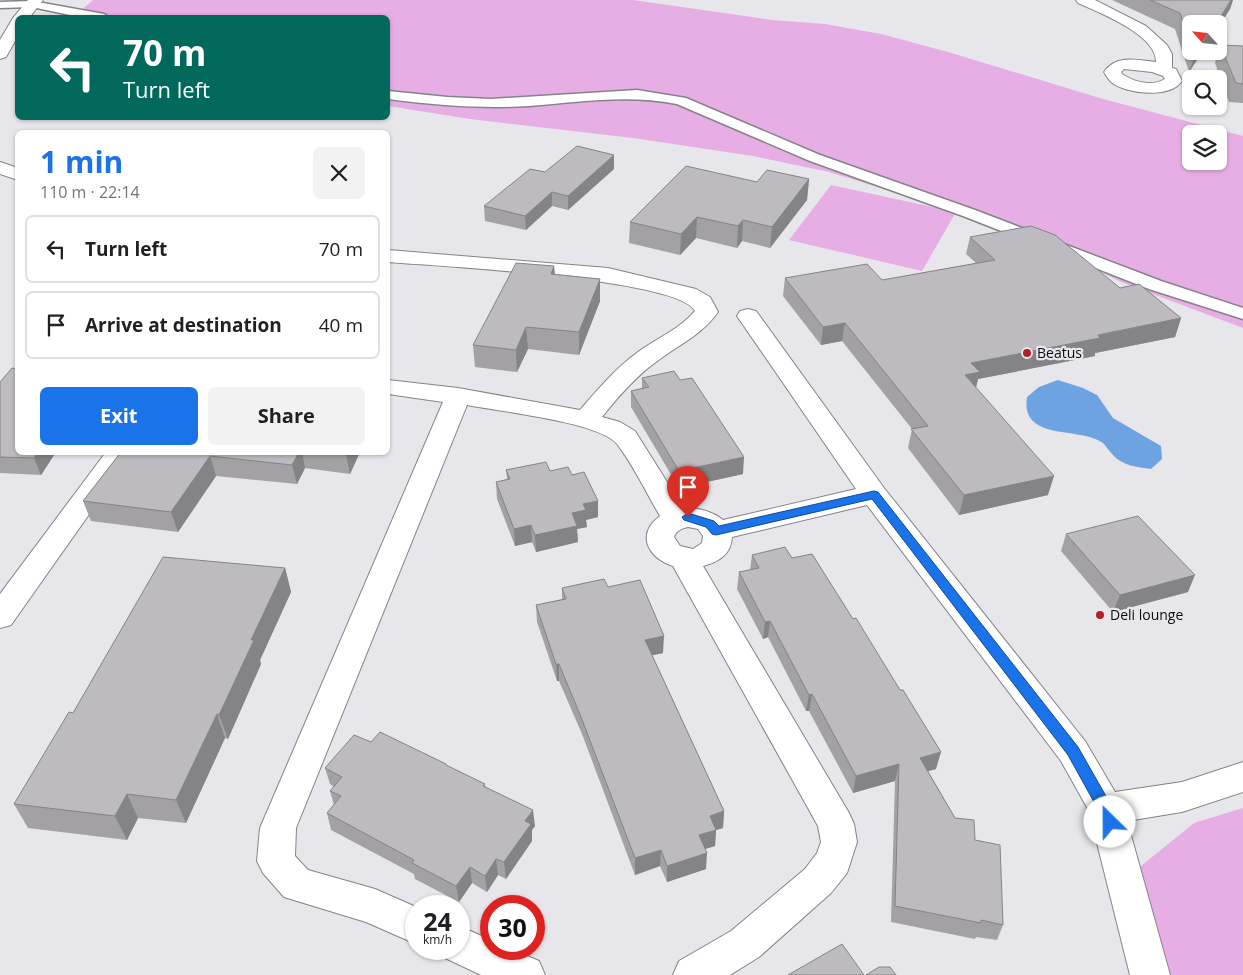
<!DOCTYPE html>
<html lang="en">
<head>
<meta charset="utf-8">
<style>
  body { margin:0; font-family:"Open Sans",sans-serif; background:#f2f2f2; color:#202124; height:100vh; display:flex; flex-direction:column; font-size:19px; white-space:nowrap }
  * { box-sizing:border-box; margin:0 }
  p { font-size:16px; color:#757577 }
  .icon { flex:none; width:28px; height:28px; fill:none; stroke:currentColor; stroke-width:2; stroke-linecap:round; stroke-linejoin:round }
  .map { position:relative; flex:1; overflow:hidden }
  .side { position:absolute; left:15px; top:130px; width:375px; height:325px; display:flex; flex-direction:column; background:#fff; border-radius:8px; box-shadow:0 1px 4px #0004 }
  .side>* { flex:none }
  .banner { position:absolute; left:15px; top:15px; width:375px; height:105px; border-radius:8px; box-shadow:0 1px 4px #0004; background:#00695c; color:#fff; overflow:hidden }
  .needle { width:32px; rotate:297deg }
  .controls { position:absolute; left:1182px; top:15px; display:grid; gap:10px }
  .controls a { display:grid; place-items:center; width:45px; height:45px; border-radius:8px; background:#fff; box-shadow:0 1px 4px #0004; font-size:25px }
  .speed { position:absolute; left:405px; top:895px; display:flex; gap:10px; font-size:25px; font-weight:700; text-align:center }
  .speed>* { display:grid; place-content:center; width:65px; height:65px; border-radius:50%; background:#fff; box-shadow:0 1px 4px #0004; line-height:1 }
  .speed small { font-size:12px; font-weight:400 }
  .speed .limit { border:8px solid #d22; background:#fff; color:#111 }
  .pin { position:absolute; display:grid; place-items:center; width:42px; height:42px; color:#fff; margin:-51px -21px; border-radius:50% 50% 50% 0; rotate:-45deg; box-shadow:0 0 5px #0007 }
  .pin .icon { rotate:45deg }
  .me { position:absolute; width:55px; margin:-28px; rotate:337deg; stroke-linejoin:round; filter:drop-shadow(0 0 4px #0008) }
  .turn { display:flex; align-items:center; gap:18px; height:105px; padding:0 25px; font-size:22px }
  .turn .icon { width:65px; height:65px; stroke-width:2.5 }
  .turn b { display:block; font-size:35px; line-height:42px }
  .round { display:grid; place-items:center; flex:none; width:52px; height:52px; border-radius:8px; background:#f2f2f2 }
  .head { display:flex; align-items:center; justify-content:space-between; height:85px; padding:0 25px }
  h1 { font-size:30px; font-weight:700; line-height:38px; color:#1a73e8 }
  .primary-button { display:flex; gap:10px; margin-top:auto; padding:10px 25px }
  .primary-button a { flex:1; height:58px; border-radius:8px; background:#1a73e8; color:#fff; font-size:20px; font-weight:700; line-height:58px; text-align:center }
  .primary-button a+a { background:#f2f2f2; color:#202124 }
  ul { padding:0; list-style:none }
  li { display:flex; align-items:center; gap:15px; height:68px; margin:0 10px 8px; padding:0 15px; border:2px solid #e0e0e0; border-radius:8px }
  li div { flex:1 }
  li b { display:block; font-size:19px }
  li em { font-style:normal }
  .map>svg:first-child { display:block }
</style>
</head>
<body>
<div class="map">
<svg width="1243" height="975" viewBox="0 0 1243 975">
  <rect width="100%" height="100%" fill="#e7e6ea"/>
  <path fill="#e7aee5" fill-rule="evenodd" d="M 93,0 L 633,0 L 772,20 L 825,24 L 881,34 L 948,52 L 1103,99 L 1243,136 L 1243,328 L 1121,282 L 1038,240 L 961,213 L 829,172 L 753,156 L 633,138 L 470,119 L 388,106 L 388,18 L 85,18 L 76,15 ZM 1191,134 L 1219,134 L 1219,161 L 1191,161 Z
    M 831,185 L 956,212 L 922,271 L 789,240 Z
    M 1243,808 L 1243,975 L 1143,975 L 1131,874 L 1194,823 Z"/>
  <path fill="#6ca3e0" d="M 1058,380 L 1083,388 L 1097,395 L 1113,418 L 1161,446 L 1162,459 L 1151,469 C 1137,467 1123,466 1113,455 C 1109,451 1106,446 1103,443 C 1080,426 1020,442 1027,397 L 1039,387 Z"/>
  <g fill="none" stroke-linecap="round" stroke-linejoin="round">
    <defs>
      <path id="lane" d="M 32,1 L 104,14 L 110,18 L 84,18 L 32,7 L 0,8 L 0,2 Z
        M 637,90 L 686,98 L 820,155 L 975,210 L 1161,281 L 1243,308 L 1243,319 L 1149,289 L 963,216 L 810,161 L 677,104 C 627,94 579,102 529,106 C 482,109 434,105 388,99 L 388,91 L 447,97 L 491,99 Z"/>
      <path id="street" d="M 1076,0 L 1095,0 L 1146,26 L 1167,45 L 1172,54 L 1172,68 L 1176,69 L 1182,81 C 1170,99 1126,94 1111,82 C 1108,79 1106,75 1104,72 C 1116,54 1138,60 1156,62 C 1157,35 1100,13 1078,3 ZM 1124,69 L 1152,72 L 1163,76 L 1165,79 C 1152,87 1134,82 1122,74 L 1121,72 Z
        M 0,162 L 18,168 L 18,180 L 0,174 Z
        M 388,250 L 608,268 L 696,289 L 710,297 L 718,312 C 702,335 678,345 656,362 C 635,377 618,397 602,417 L 620,422 L 635,431 L 684,509 C 695,506 714,512 723,520 L 856,489 L 737,316 L 740,311 L 748,309 L 756,311 L 884,488 L 1085,741 L 1115,792 L 1182,782 L 1243,762 L 1243,792 L 1182,812 L 1127,821 L 1170,975 L 1130,975 L 1089,811 L 1061,761 L 867,505 L 732,537 C 731,555 718,562 703,566 L 849,813 L 854,824 L 857,842 L 847,873 L 831,893 L 759,957 L 730,975 L 673,975 L 679,961 L 731,931 L 805,869 L 817,853 L 821,842 L 818,826 L 673,566 C 647,557 636,534 660,516 C 647,494 632,463 617,444 C 600,422 497,411 467,405 L 296,828 L 295,856 L 308,870 L 375,889 L 416,907 L 416,944 L 366,922 L 284,897 L 263,873 L 257,861 L 260,828 L 443,402 L 388,394 L 388,380 L 458,388 L 580,410 C 598,389 616,368 638,352 C 657,338 680,329 695,311 C 679,278 434,266 388,262 ZM 688,527 L 698,529 L 703,536 L 702,543 L 693,549 L 680,546 L 674,537 C 676,531 682,528 688,527 Z
        M 106,452 L 133,452 L 11,625 L 0,628 L 0,594 Z
        M 459,926 L 491,940 L 491,949 L 511,949 L 539,961 L 545,975 L 481,975 L 445,958 L 441,949 L 459,949 Z"/>
      <path id="secondary" d="M 28,0 L 43,0 L 29,18 L 18,18 L 18,36 L 6,57 L 0,59 L 0,40 L 13,18 Z"/>
    </defs>
    <use href="#lane" stroke="#848487" stroke-width="3"/>
    <use href="#street" stroke="#848487" stroke-width="2"/>
    <use href="#secondary" stroke="#848487" stroke-width="2"/>
    <use href="#lane" fill="#fff" fill-rule="evenodd"/>
    <use href="#street" fill="#fff" fill-rule="evenodd"/>
    <use href="#secondary" fill="#fff" fill-rule="evenodd"/>
  </g>
  <path fill="#a3a1a4" d="M 1112,0 L 1233,0 L 1230,9 L 1191,24 L 1191,51 L 1203,51 L 1189,72 L 1175,29 Z
    M 1220,45 L 1243,46 L 1243,103 L 1229,102 L 1215,63 Z
    M 614,155 L 614,169 L 568,210 L 552,206 L 526,230 L 485,221 L 484,206 L 545,172 Z
    M 809,179 L 807,200 L 770,248 L 742,241 L 737,248 L 696,238 L 680,255 L 629,243 L 630,222 L 757,182 Z
    M 970,237 L 1120,288 L 1181,318 L 1175,337 L 1095,353 L 1095,356 L 978,379 L 976,388 L 1048,495 L 959,515 L 908,448 L 912,429 L 842,341 L 821,345 L 783,296 L 785,278 L 882,280 L 976,263 L 966,254 Z
    M 554,266 L 555,274 L 600,279 L 600,301 L 579,355 L 528,349 L 517,372 L 475,367 L 473,345 Z
    M 642,378 L 680,380 L 743,474 L 679,488 L 631,407 L 631,391 L 642,388 Z
    M 0,382 L 56,452 L 41,475 L 0,473 Z
    M 121,452 L 360,452 L 350,474 L 305,468 L 297,484 L 216,476 L 178,532 L 91,521 L 83,501 Z
    M 506,470 L 550,471 L 572,475 L 598,517 L 586,520 L 587,527 L 577,529 L 578,542 L 536,552 L 532,542 L 515,546 L 497,499 L 496,482 L 507,479 Z
    M 1066,534 L 1188,592 L 1113,612 L 1061,551 Z
    M 752,555 L 792,558 L 936,769 L 928,771 L 955,818 L 975,840 L 1003,925 L 997,940 L 976,937 L 975,939 L 891,922 L 895,781 L 853,793 L 809,711 L 806,711 L 768,637 L 763,639 L 737,589 L 739,572 L 750,570 Z
    M 285,568 L 291,592 L 260,660 L 261,664 L 228,739 L 225,738 L 186,823 L 138,818 L 127,840 L 28,828 L 14,804 L 73,713 Z
    M 608,587 L 663,653 L 652,655 L 724,811 L 723,828 L 716,830 L 715,846 L 705,849 L 706,869 L 667,882 L 660,866 L 635,875 L 582,734 L 559,681 L 557,681 L 537,622 L 536,605 L 562,599 L 562,588 Z
    M 371,742 L 447,766 L 485,784 L 485,786 L 535,826 L 532,830 L 532,841 L 506,879 L 498,875 L 487,892 L 472,883 L 459,902 L 415,879 L 414,874 L 331,830 L 327,813 L 334,805 L 330,791 L 334,787 L 330,784 L 325,768 Z"/>
  <path fill="#848386" d="M 1231,0 L 1233,0 L 1230,9 L 1219,27 L 1219,24 L 1216,24 Z
    M 1197,51 L 1203,51 L 1189,72 L 1195,55 Z
    M 614,155 L 614,169 L 568,210 L 568,196 Z
    M 809,179 L 807,200 L 770,248 L 772,227 Z
    M 552,192 L 552,206 L 526,230 L 525,216 Z
    M 697,217 L 696,238 L 680,255 L 681,234 Z
    M 743,220 L 742,241 L 737,248 L 738,226 Z
    M 554,266 L 555,287 L 551,274 Z
    M 600,279 L 600,301 L 579,355 L 579,332 Z
    M 1181,318 L 1175,337 L 1095,353 L 1095,356 L 978,379 L 975,391 L 965,375 L 971,363 Z
    M 845,323 L 842,341 L 821,345 L 823,327 Z
    M 526,327 L 528,349 L 517,372 L 516,350 Z
    M 38,452 L 56,452 L 41,475 L 34,458 Z
    M 299,452 L 302,452 L 305,468 L 297,484 L 292,465 Z
    M 347,452 L 360,452 L 350,474 L 346,454 Z
    M 210,456 L 216,476 L 178,532 L 171,512 Z
    M 744,457 L 743,474 L 679,488 L 679,471 Z
    M 1054,476 L 1048,495 L 959,515 L 964,495 Z
    M 598,501 L 598,517 L 586,520 L 587,527 L 577,529 L 578,542 L 536,552 L 535,535 L 572,513 L 583,504 Z
    M 531,525 L 532,542 L 515,546 L 514,529 Z
    M 285,568 L 291,592 L 260,660 L 261,664 L 228,739 L 219,715 L 251,640 Z
    M 1195,575 L 1188,592 L 1113,612 L 1120,595 Z
    M 770,621 L 768,637 L 763,639 L 765,622 Z
    M 664,636 L 663,653 L 645,657 L 645,640 Z
    M 556,664 L 559,664 L 559,681 L 557,681 Z
    M 812,694 L 809,711 L 806,711 L 809,695 Z
    M 217,714 L 225,738 L 186,823 L 176,800 Z
    M 941,752 L 936,769 L 915,775 L 920,758 Z
    M 899,764 L 895,781 L 853,793 L 856,776 Z
    M 127,794 L 138,818 L 127,840 L 115,816 Z
    M 533,810 L 535,826 L 532,830 L 532,841 L 506,879 L 504,862 L 525,821 Z
    M 724,811 L 723,828 L 716,830 L 715,846 L 698,851 L 699,835 L 710,816 Z
    M 661,850 L 660,866 L 635,875 L 635,858 Z
    M 707,853 L 706,869 L 667,882 L 667,866 Z
    M 496,859 L 498,875 L 487,892 L 485,876 Z
    M 470,867 L 472,883 L 459,902 L 456,886 Z"/>
  <path fill="#bdbbbf" stroke="#848386" d="M 1150,0 L 1231,0 L 1216,24 L 1191,24 L 1191,46 L 1180,13 Z
    M 1220,45 L 1243,46 L 1243,84 L 1236,83 Z
    M 1193,51 L 1197,51 L 1195,55 Z
    M 577,146 L 614,155 L 568,196 L 552,192 L 525,216 L 484,206 L 530,169 L 545,172 Z
    M 686,166 L 757,182 L 767,170 L 809,179 L 772,227 L 743,220 L 738,226 L 697,217 L 681,234 L 630,222 Z
    M 1031,226 L 1055,235 L 1120,288 L 1139,284 L 1181,318 L 1098,335 L 1100,338 L 971,363 L 980,372 L 965,375 L 1054,476 L 964,495 L 911,429 L 928,426 L 845,323 L 823,327 L 785,278 L 867,264 L 882,280 L 995,260 L 970,237 Z
    M 516,263 L 554,266 L 551,274 L 600,279 L 579,332 L 526,327 L 516,350 L 473,345 Z
    M 12,368 L 18,369 L 18,452 L 38,452 L 34,458 L 0,457 L 0,382 Z
    M 674,371 L 680,380 L 692,378 L 744,457 L 679,471 L 631,391 L 649,387 L 642,378 Z
    M 121,452 L 299,452 L 292,465 L 210,456 L 171,512 L 83,501 Z
    M 333,452 L 347,452 L 346,454 Z
    M 546,462 L 550,471 L 568,467 L 572,475 L 584,472 L 598,501 L 583,504 L 586,510 L 572,513 L 577,526 L 535,535 L 531,525 L 514,529 L 496,482 L 510,479 L 506,470 Z
    M 1138,516 L 1195,575 L 1120,595 L 1066,534 Z
    M 785,547 L 792,558 L 812,554 L 853,619 L 856,618 L 900,690 L 903,690 L 941,752 L 920,758 L 955,818 L 974,820 L 975,840 L 1000,845 L 1003,925 L 981,920 L 981,923 L 895,906 L 899,764 L 856,776 L 812,694 L 809,695 L 770,621 L 765,622 L 739,572 L 759,568 L 752,555 Z
    M 163,557 L 285,568 L 251,640 L 254,640 L 219,715 L 217,714 L 176,800 L 127,794 L 115,816 L 14,804 L 69,712 L 73,713 Z
    M 604,579 L 608,587 L 640,580 L 664,636 L 645,640 L 724,811 L 710,816 L 716,830 L 699,835 L 707,853 L 667,866 L 661,850 L 635,858 L 581,717 L 559,664 L 556,664 L 536,605 L 566,599 L 562,588 Z
    M 380,732 L 446,764 L 446,765 L 485,784 L 483,786 L 533,810 L 525,821 L 531,824 L 504,862 L 496,859 L 485,876 L 470,867 L 456,886 L 412,863 L 414,860 L 327,813 L 341,796 L 330,791 L 342,777 L 325,768 L 354,735 L 371,742 Z
    M 842,944 L 864,975 L 788,975 Z
    M 879,967 L 890,967 L 896,975 L 866,975 Z"/>
  <path fill="#1a73e8" stroke="#114b97" d="M 874,491 L 878,492 L 1078,747 L 1111,805 L 1117,822 L 1115,826 L 1110,828 L 1104,826 L 1099,811 L 1068,755 L 872,499 L 716,535 L 712,534 L 706,527 L 684,520 L 682,517 L 688,513 L 714,521 L 719,526 Z"/>
  <g fill="#b11f29" stroke="#e7e6ea" stroke-width="2">
    <circle cx="1027" cy="353" r="5"/>
    <circle cx="1100" cy="615" r="5"/>
  </g>
  <g text-anchor="middle" stroke-width="4.5" stroke-linejoin="round" paint-order="stroke">
    <g font-size="14" fill="#0d0d0f" stroke="#e7e6ea" text-anchor="start">
      <text x="1037" y="358">Beatus</text>
      <text x="1110" y="620">Deli lounge</text>
    </g>
  </g>
</svg>
<div class="controls">
<a><svg class="needle" viewBox="-14 -14 28 28"><path d="M0-13l5 13h-10z" fill="#e53935"/><path d="M0 13l5-13h-10z" fill="#757577"/></svg></a>
<a><svg class="icon" aria-label="search" viewBox="0 0 24 24"><circle cx="10" cy="10" r="6"/><path d="M15 15l6 6"/></svg></a>
<a><svg class="icon" aria-label="layers" viewBox="0 0 24 24"><path d="M12 4l9 5-9 5-9-5zM3 14l9 5 9-5"/></svg></a>
</div>
<div class="speed"><div>24<small>km/h</small></div><div class="limit">30</div></div>
<div class="pin" style="left:688px;top:517px;background:#d93025"><svg class="icon" aria-label="arrive" viewBox="0 0 24 24"><path d="M6 21V4h12l-3 4 3 4H6"/></svg></div>
<svg class="me" style="left:1110px;top:822px" viewBox="-20 -20 40 40"><circle r="19" fill="#fff"/><path d="M0-13L10 11 0 6-10 11z" fill="#1a73e8"/></svg>
<div class="banner">
<div class="turn"><svg class="icon" aria-label="left" viewBox="0 0 24 24"><path d="M17 20v-9H6M10 6l-5 5 5 5"/></svg><div><b>70 m</b>Turn left</div></div>
</div>
<section class="side">
<div class="head"><div><h1>1 min</h1><p>110 m · 22:14</p></div><a class="round"><svg class="icon" aria-label="close" viewBox="0 0 24 24"><path d="M6 6l12 12M18 6L6 18"/></svg></a></div>
<ul>
<li><svg class="icon" aria-label="left" viewBox="0 0 24 24"><path d="M17 20v-9H6M10 6l-5 5 5 5"/></svg><div><b>Turn left</b></div><em>70 m</em></li>
<li><svg class="icon" aria-label="arrive" viewBox="0 0 24 24"><path d="M6 21V4h12l-3 4 3 4H6"/></svg><div><b>Arrive at destination</b></div><em>40 m</em></li>
</ul>
<div class="primary-button"><a>Exit</a><a>Share</a></div>
</section>
</div>
</body>
</html>
